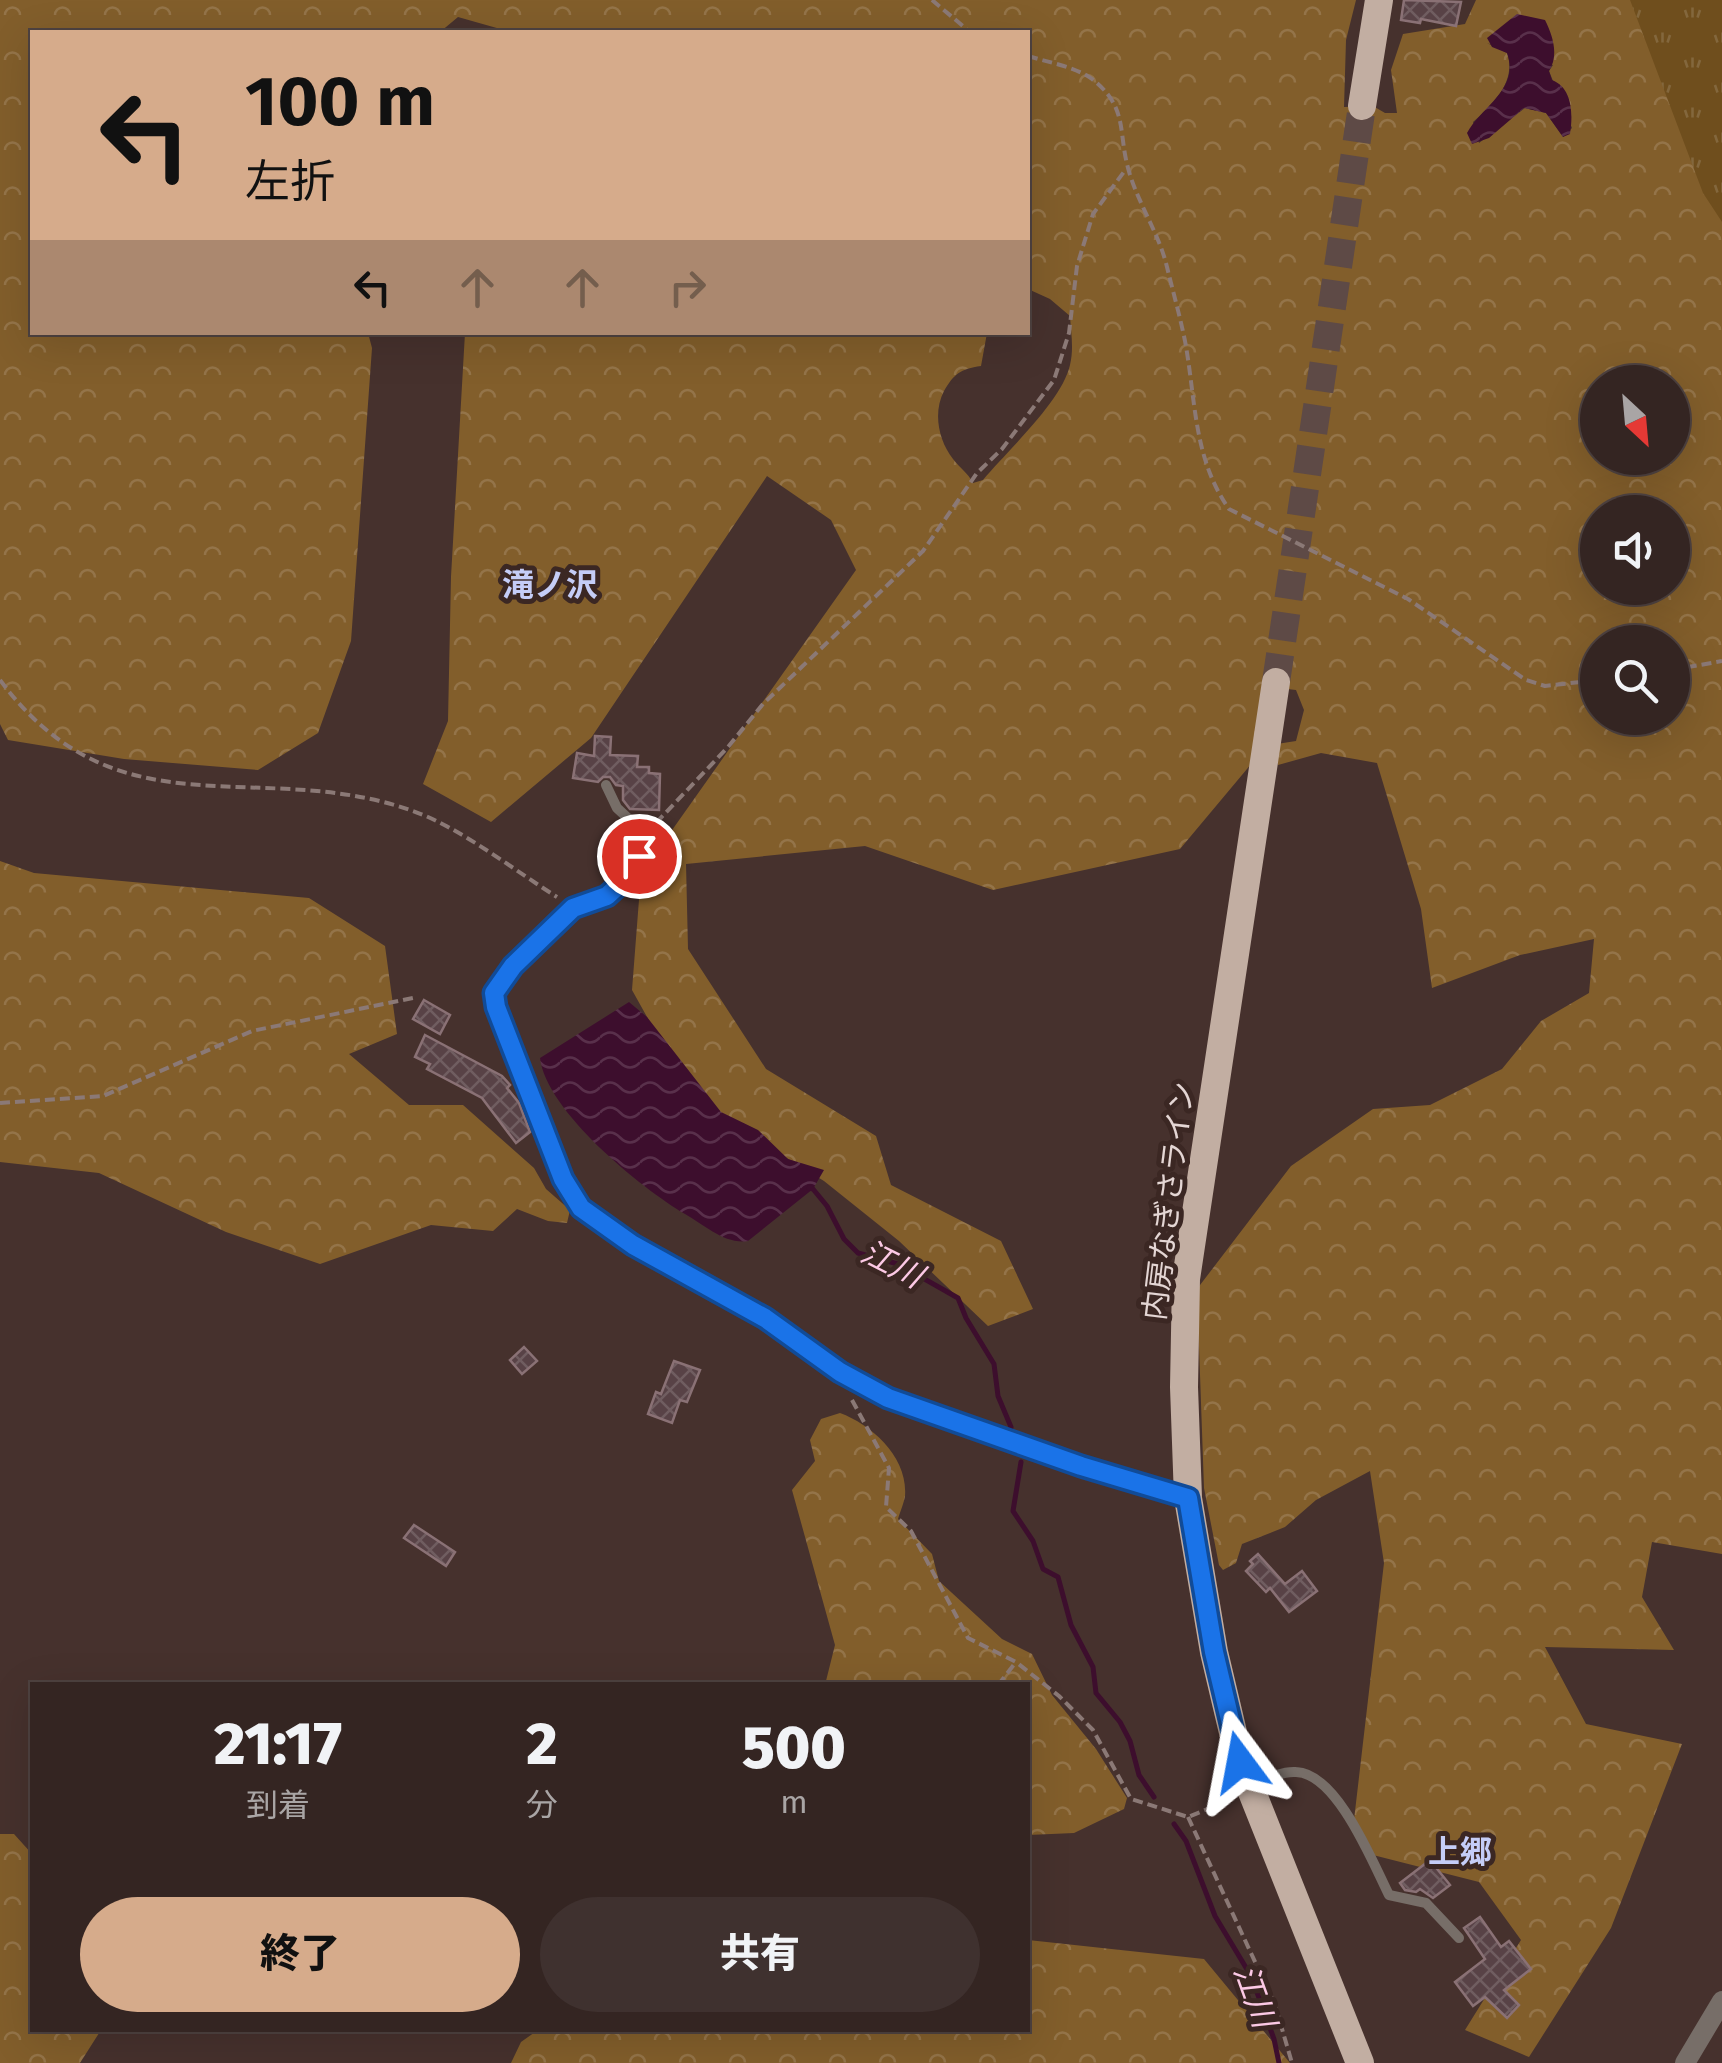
<!DOCTYPE html>
<html lang="ja">
<head>
<meta charset="utf-8">
<style>
  body { margin:0; font-family:"Fira Sans","Noto Sans JP",sans-serif; background:#3f312f; color:#f1f3f6; height:100vh; display:flex; flex-direction:column; font-size:38px; white-space:nowrap }
  * { box-sizing:border-box; margin:0 }
  p { font-size:32px; color:#a9a5a5 }
  .icon { flex:none; width:55px; height:55px; fill:none; stroke:currentColor; stroke-width:2; stroke-linecap:round; stroke-linejoin:round }
  .map { position:relative; flex:1; overflow:hidden }
  .drawer { position:absolute; left:30px; top:1682px; width:1000px; height:350px; display:flex; flex-direction:column; background:#342522; border-radius:0px; box-shadow:0 10px 40px #0002,0 0 0 2px #4e4240 }
  .drawer>* { flex:none }
  .banner { position:absolute; left:30px; top:30px; width:1000px; height:305px; border-radius:0px; box-shadow:0 10px 40px #0002,0 0 0 2px #4e4240; background:#d6ab8b; color:#111; overflow:hidden }
  .needle { width:65px; rotate:154deg }
  .buttons { position:absolute; left:1580px; top:365px; display:grid; gap:20px }
  .buttons a { display:grid; place-items:center; width:110px; height:110px; border-radius:50%; background:#342522; box-shadow:0 10px 40px #0002,0 0 0 2px #4e4240; font-size:50px }
  .pin { position:absolute; display:grid; place-items:center; width:85px; height:85px; color:#fff; margin:-42px; border:5px solid #fff; border-radius:50%; box-shadow:0 2px 10px #0007 }
  .me { position:absolute; width:110px; margin:-55px; rotate:347deg; stroke-linejoin:round; filter:drop-shadow(0 0 8px #0008) }
  .turn { display:flex; align-items:center; gap:35px; height:210px; padding:0 50px; font-size:45px }
  .turn .icon { width:130px; height:130px; stroke-width:2.5 }
  .turn b { display:block; font-size:70px; line-height:85px }
  .lanes { display:flex; align-items:center; height:95px; padding:0 50px; background:#0003; justify-content:center; gap:50px; direction:ltr }
  .lanes .off { opacity:.35 }
  .eta { display:flex; justify-content:space-evenly; align-items:center; height:170px; text-align:center }
  .eta b { font-size:60px; font-weight:800; line-height:70px }
  .cta { display:flex; gap:20px; margin-top:auto; padding:20px 50px }
  .cta a { flex:1; height:115px; border-radius:60px; background:#d6ab8b; color:#111; font-size:40px; font-weight:800; line-height:115px; text-align:center }
  .cta a+a { background:#3f312f; color:#f1f3f6 }
  .map>svg:first-child { display:block }
</style>
</head>
<body>
<div class="map">
<svg width="1722" height="2063" viewBox="0 0 1722 2063">
  <defs>
    <pattern id="grass-tufts" width="24" height="20" patternUnits="userSpaceOnUse" patternTransform="scale(2.5)"><rect width="24" height="20" fill="#6f4e1d"/><path d="M3 7l-1-3M5 7V3M7 7l1-3M15 17l-1-3M17 17v-4M19 17l1-3" fill="none" stroke="#83673d"/></pattern>
    <pattern id="forest-crowns" width="20" height="18" patternUnits="userSpaceOnUse" patternTransform="scale(2.5)"><rect width="20" height="18" fill="#825e2b"/><path d="M2 6a3 3 0 1 1 6 0M12 15a3 3 0 1 1 6 0" fill="none" stroke="#947449"/></pattern>
    <pattern id="water-waves" width="16" height="10" patternUnits="userSpaceOnUse" patternTransform="scale(2.5)"><rect width="16" height="10" fill="#3d0e2d"/><path d="M0 5q4-4 8 0t8 0" fill="none" stroke="#59304b"/></pattern>
    <pattern id="building-cross-hatch" width="8" height="8" patternUnits="userSpaceOnUse" patternTransform="scale(2.5)"><rect width="8" height="8" fill="#584246"/><path d="M0 0l8 8M0 8l8-8" fill="none" stroke="#705d60"/></pattern>
  </defs>
  <rect width="100%" height="100%" fill="#46312d"/>
  <path fill="url(#grass-tufts)" d="M 1615,0 L 1722,0 L 1722,250 Z"/>
  <path fill="url(#forest-crowns)" fill-rule="evenodd" d="M 0,0 L 1356,0 L 1346,40 L 1344,107 L 1373,106 L 1385,113 L 1397,113 L 1391,70 L 1403,34 L 1465,24 L 1476,0 L 1630,0 L 1703,193 L 1722,222 L 1722,1554 L 1652,1542 L 1642,1597 L 1674,1650 L 1545,1647 L 1586,1724 L 1682,1744 L 1611,1928 L 1529,2057 L 1465,2030 L 1521,1940 L 1479,1882 L 1373,1855 L 1354,1820 L 1384,1563 L 1370,1471 L 1316,1500 L 1285,1527 L 1242,1544 L 1236,1563 L 1223,1570 L 1219,1565 L 1204,1488 L 1197,1289 L 1291,1166 L 1373,1109 L 1430,1105 L 1502,1069 L 1541,1021 L 1589,993 L 1594,939 L 1520,955 L 1432,988 L 1421,909 L 1377,763 L 1321,753 L 1278,765 L 1277,744 L 1296,741 L 1304,710 L 1296,690 L 1269,687 L 1252,763 L 1180,849 L 993,890 L 865,846 L 686,864 L 688,949 L 766,1069 L 876,1136 L 891,1185 L 1001,1241 L 1033,1309 L 988,1326 L 899,1241 L 824,1181 L 694,1101 L 632,990 L 641,874 L 856,570 L 831,520 L 767,476 L 591,738 L 491,822 L 423,784 L 448,721 L 451,577 L 465,333 L 987,333 L 981,366 C 960,369 954,374 944,391 C 933,412 938,440 953,459 C 960,468 968,473 973,483 L 983,480 C 1008,450 1062,401 1070,365 C 1074,349 1071,332 1070,316 L 1050,299 L 1028,289 L 1028,32 L 511,32 L 458,17 L 440,32 L 32,32 L 32,332 L 368,333 L 372,348 L 351,641 L 318,733 L 258,770 L 124,759 L 8,740 L 0,724 ZM 1487,43 L 1553,65 L 1549,71 L 1572,128 L 1563,137 L 1546,113 L 1525,108 L 1479,143 L 1473,122 C 1493,104 1517,81 1507,53 ZM 1598,382 L 1672,382 L 1672,458 L 1598,458 ZM 1598,512 L 1672,512 L 1672,588 L 1598,588 ZM 1598,642 L 1672,642 L 1672,718 L 1598,718 Z
    M 0,861 L 34,873 L 309,898 L 385,946 L 397,1034 L 349,1054 L 409,1105 L 463,1105 L 534,1168 L 546,1189 L 570,1210 L 567,1223 L 548,1221 L 517,1209 L 493,1231 L 431,1225 L 320,1264 L 226,1232 L 99,1173 L 0,1162 Z
    M 840,1413 C 872,1425 908,1457 905,1496 C 904,1503 900,1512 898,1519 L 932,1554 L 939,1581 L 1002,1639 L 1032,1654 L 1052,1695 L 1096,1749 L 1127,1798 L 1124,1809 L 1074,1833 L 1028,1835 L 1028,1685 L 825,1685 L 835,1645 L 792,1490 L 815,1461 L 810,1440 L 821,1419 Z
    M 0,1834 L 14,1834 L 32,1854 L 32,2030 L 101,2030 L 80,2063 L 0,2063 Z
    M 1028,1940 L 1204,1959 L 1290,2063 L 511,2063 L 521,2042 L 538,2030 L 1028,2030 Z"/>
  <path fill="url(#water-waves)" d="M 1517,14 L 1545,20 C 1553,36 1559,55 1549,71 L 1552,80 C 1573,88 1573,115 1570,134 L 1563,137 L 1546,113 L 1524,108 L 1489,138 L 1472,144 L 1467,133 C 1482,106 1520,89 1507,53 L 1492,47 L 1487,38 Z
    M 629,1002 L 647,1017 L 721,1112 L 758,1130 L 788,1159 L 824,1170 L 813,1189 L 748,1241 C 726,1245 704,1225 685,1214 C 641,1188 546,1111 540,1058 Z"/>
  <g fill="none" stroke-linecap="round" stroke-linejoin="round">
    <path stroke="#3d0e2d" stroke-width="5" d="M 809,1188 L 813,1189 L 827,1206 L 844,1239 L 858,1253 L 898,1264 L 958,1298 L 966,1318 L 994,1364 L 998,1396 L 1011,1427
      M 1021,1462 L 1013,1511 L 1033,1541 L 1043,1569 L 1058,1577 L 1071,1625 L 1093,1667 L 1096,1693 L 1120,1722 L 1130,1741 L 1139,1775 L 1154,1797
      M 1174,1824 L 1186,1841 L 1215,1916 L 1251,1976 L 1274,2039 L 1279,2063"/>
  </g>
  <path fill="url(#building-cross-hatch)" stroke="#8a7175" stroke-width="2.5" d="M 1404,0 L 1461,2 L 1456,26 L 1421,19 L 1420,23 L 1401,20 Z
    M 595,736 L 611,737 L 610,755 L 638,756 L 637,767 L 649,767 L 649,773 L 660,774 L 659,810 L 630,809 L 623,800 L 623,786 L 616,785 L 610,777 L 603,777 L 598,782 L 573,778 L 577,753 L 594,756 Z
    M 424,1000 L 450,1015 L 440,1034 L 413,1019 Z
    M 425,1035 L 502,1076 L 510,1085 L 507,1088 L 519,1103 L 530,1132 L 516,1143 L 482,1098 L 427,1069 L 430,1064 L 415,1057 Z
    M 524,1347 L 537,1361 L 522,1374 L 510,1360 Z
    M 674,1361 L 700,1370 L 687,1402 L 680,1400 L 672,1423 L 648,1414 L 656,1392 L 661,1394 Z
    M 414,1525 L 455,1552 L 446,1566 L 404,1538 Z
    M 1258,1554 L 1285,1584 L 1302,1571 L 1317,1591 L 1289,1612 L 1270,1588 L 1266,1592 L 1246,1571 L 1253,1564 L 1250,1561 Z
    M 1430,1860 L 1450,1885 L 1433,1898 L 1420,1889 L 1416,1892 L 1405,1890 L 1400,1883 Z
    M 1480,1917 L 1501,1947 L 1509,1941 L 1531,1969 L 1504,1990 L 1519,2005 L 1507,2018 L 1485,1997 L 1473,2006 L 1455,1982 L 1485,1959 L 1464,1928 Z"/>
  <g fill="none" stroke-linecap="round" stroke-linejoin="round">
    <path stroke="#5e4a46" stroke-width="28" stroke-dasharray="28 14" stroke-linecap="butt" d="M 1276,682 L 1362,106"/>
    <path stroke="#8b7976" stroke-width="4" stroke-dasharray="10 5" stroke-linecap="butt" d="M 932,0 L 970,32
      M 1028,56 C 1047,62 1076,67 1092,79 C 1128,107 1118,131 1128,168 C 1137,202 1159,233 1167,267 C 1173,292 1180,316 1185,341 C 1196,400 1193,458 1229,509 L 1408,599 L 1526,680 L 1545,686 L 1598,680
      M 1672,670 L 1722,661
      M 0,680 C 118,839 259,756 413,811 C 459,827 514,870 557,897
      M 656,823 L 728,747 L 763,704 L 923,551 L 977,473 L 1002,449 L 1054,380 L 1069,333 L 1077,266 L 1093,214 L 1126,169
      M 0,1103 L 103,1096 L 252,1031 L 413,998
      M 852,1400 L 889,1468 L 886,1507 L 911,1531 L 968,1638 L 1016,1662 L 1059,1696 L 1093,1730 L 1131,1799 L 1188,1817 L 1232,1799
      M 998,1685 L 1016,1662
      M 1188,1817 L 1275,2005 L 1292,2063"/>
    <path stroke="#776e68" stroke-width="10" d="M 573,908 C 620,889 629,884 646,835 L 617,808 L 606,785
      M 1250,1786 C 1264,1780 1281,1771 1296,1772 C 1337,1773 1373,1863 1389,1895 L 1426,1903 L 1459,1938"/>
    <path stroke="#776e68" stroke-width="20" d="M 573,908 L 513,966 L 495,993 L 496,1007 L 563,1179 L 581,1208 L 633,1245 L 765,1318 L 840,1372 L 888,1398 L 1081,1466 L 1188,1498
      M 1685,2063 L 1722,2001"/>
    <path stroke="#c2aea2" stroke-width="28" d="M 1362,106 L 1379,0
      M 1276,682 L 1186,1279 L 1184,1387 L 1188,1498 L 1214,1652 L 1240,1762 L 1360,2063"/>
  </g>
  <g fill="none" stroke-linecap="round" stroke-linejoin="round">
    <defs>
      <path id="route" d="M 639,856 L 622,882 L 607,896 L 573,908 L 513,966 L 494,993 L 496,1007 L 563,1179 L 581,1208 L 633,1245 L 765,1318 L 840,1372 L 888,1398 L 1081,1466 L 1188,1498 L 1214,1652 L 1240,1762"/>
    </defs>
    <use href="#route" stroke="#114b97" stroke-width="25"/>
    <use href="#route" stroke="#1a73e8" stroke-width="18"/>
  </g>
  <g text-anchor="middle" stroke-width="10" stroke-linejoin="round" paint-order="stroke">
    <g font-size="30" fill="#e4d6d4" stroke="#3b2723">
      <text transform="translate(1169 1201) rotate(-83)" y="10">内房なぎさライン</text>
    </g>
    <g font-size="32" font-weight="bold" fill="#c5cdf7" stroke="#3b2723">
      <text x="550" y="596">滝ノ沢</text>
      <text x="1460" y="1863">上郷</text>
    </g>
    <g font-size="32" font-style="italic" fill="#fcc9e5" stroke="#3b2723">
      <text transform="translate(892 1264) rotate(27)" y="11">江川</text>
      <text transform="translate(1255 1996) rotate(70)" y="11">江川</text>
    </g>
  </g>
</svg>
<div class="buttons">
<a><svg class="needle" viewBox="-14 -14 28 28"><path d="M0-13l5 13h-10z" fill="#e53935"/><path d="M0 13l5-13h-10z" fill="#a9a5a5"/></svg></a>
<a><svg class="icon" aria-label="sound" viewBox="0 0 24 24"><path d="M4 9h4l5-4v14l-5-4H4zM17 9q2 3 0 6"/></svg></a>
<a><svg class="icon" aria-label="search" viewBox="0 0 24 24"><circle cx="10" cy="10" r="6"/><path d="M15 15l6 6"/></svg></a>
</div>
<div class="pin" style="left:639px;top:856px;background:#d93025"><svg class="icon" aria-label="arrive" viewBox="0 0 24 24"><path d="M6 21V4h12l-3 4 3 4H6"/></svg></div>
<svg class="me" style="left:1240px;top:1762px" viewBox="-20 -20 40 40"><path d="M0-17L14 15 0 8-14 15z" fill="#1a73e8" stroke="#fff" stroke-width="4"/></svg>
<div class="banner">
<div class="turn"><svg class="icon" aria-label="left" viewBox="0 0 24 24"><path d="M17 20v-9H6M10 6l-5 5 5 5"/></svg><div><b>100 m</b>左折</div></div>
<div class="lanes"><svg class="icon" aria-label="left" viewBox="0 0 24 24"><path d="M17 20v-9H6M10 6l-5 5 5 5"/></svg><svg class="icon off" aria-label="ahead" viewBox="0 0 24 24"><path d="M12 20V5M6 11l6-6 6 6"/></svg><svg class="icon off" aria-label="ahead" viewBox="0 0 24 24"><path d="M12 20V5M6 11l6-6 6 6"/></svg><svg class="icon off" aria-label="right" viewBox="0 0 24 24"><path d="M7 20v-9h11M14 6l5 5-5 5"/></svg></div>
</div>
<section class="drawer">
<div class="eta">
<div><b>21:17</b><p>到着</p></div>
<div><b>2</b><p>分</p></div>
<div><b>500</b><p>m</p></div>
</div>
<div class="cta"><a>終了</a><a>共有</a></div>
</section>
</div>
</body>
</html>
